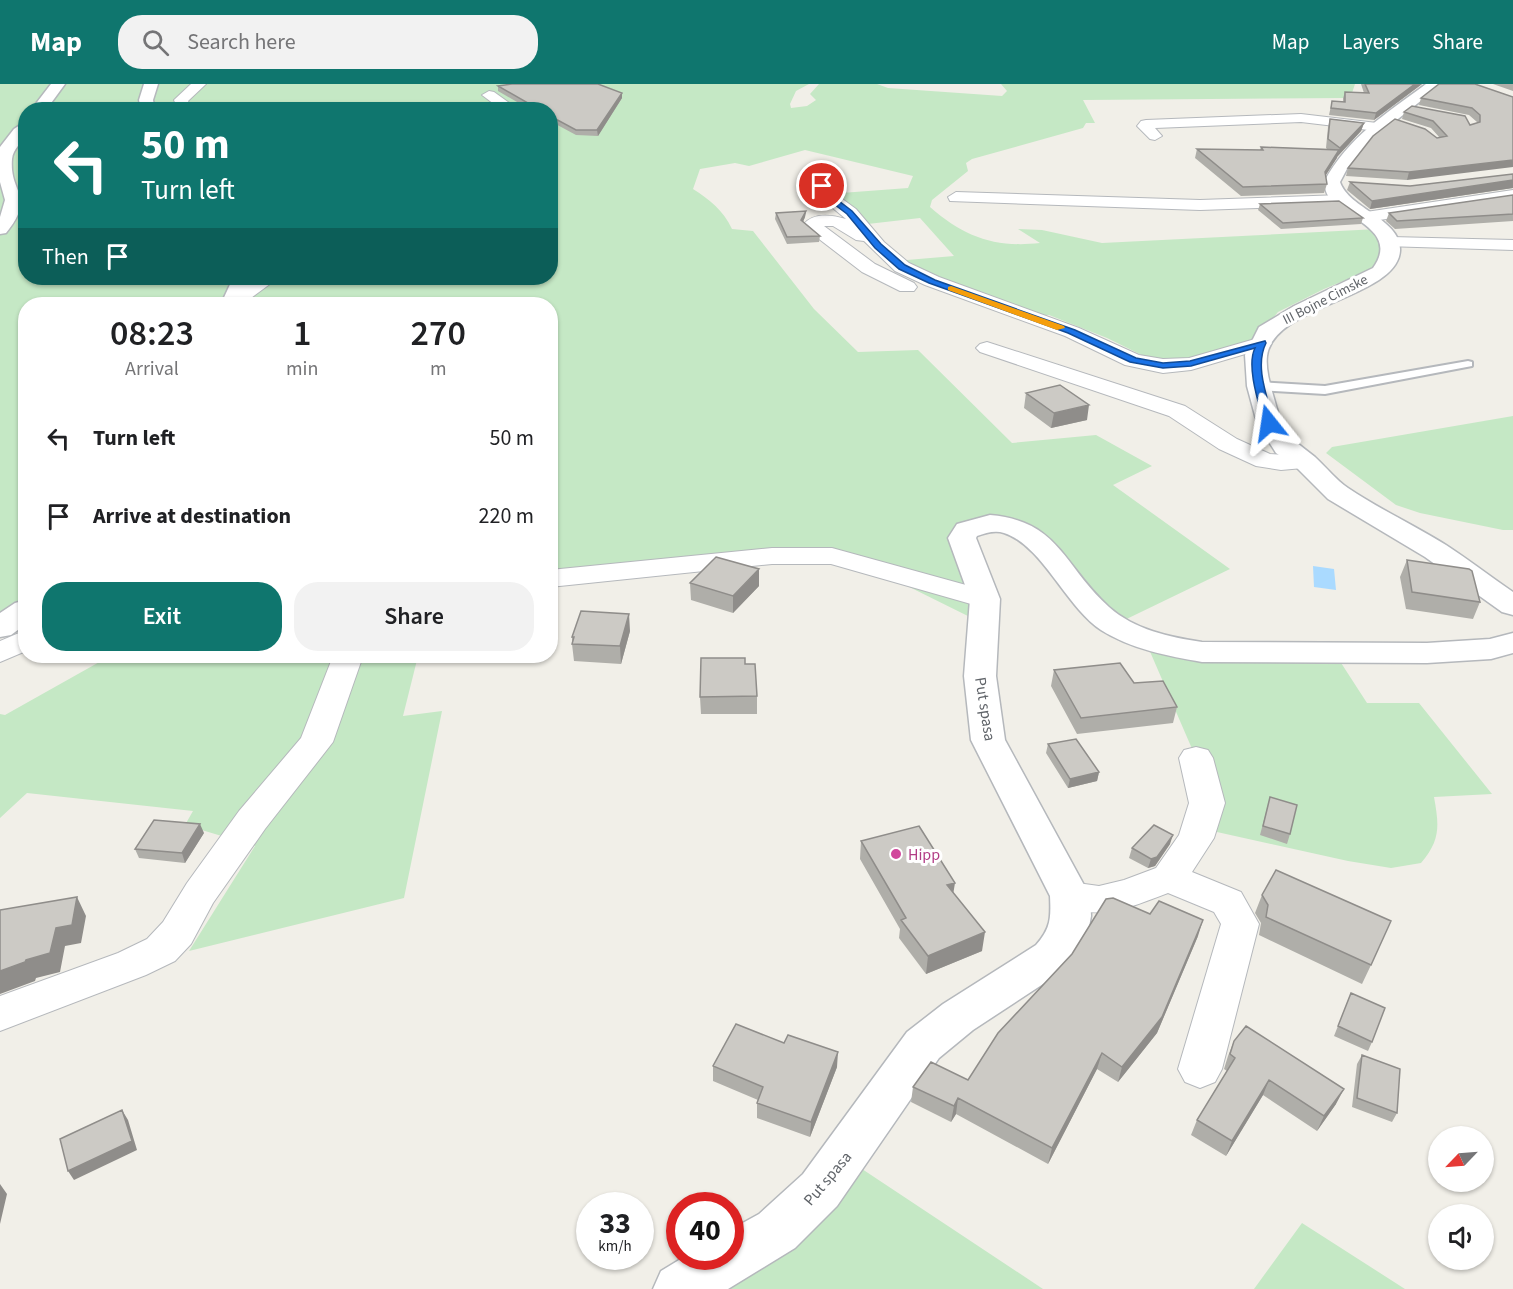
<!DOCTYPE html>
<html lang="en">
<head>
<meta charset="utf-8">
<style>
  body { margin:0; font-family:"Source Sans 3",sans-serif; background:#f2f2f2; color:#202124; height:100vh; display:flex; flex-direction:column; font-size:22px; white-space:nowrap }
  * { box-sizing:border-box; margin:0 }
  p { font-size:20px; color:#757577 }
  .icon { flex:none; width:33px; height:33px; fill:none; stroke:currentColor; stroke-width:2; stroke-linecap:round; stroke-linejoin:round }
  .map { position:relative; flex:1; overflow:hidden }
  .details { position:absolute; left:18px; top:213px; width:540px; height:366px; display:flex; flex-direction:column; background:#fff; border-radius:24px; box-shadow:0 2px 4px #0004 }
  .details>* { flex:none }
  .guide { position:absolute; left:18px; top:18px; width:540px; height:183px; border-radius:24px; box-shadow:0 2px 4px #0004; background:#0f766e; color:#fff; overflow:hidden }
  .needle { width:39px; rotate:245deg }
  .buttons { position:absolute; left:1428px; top:1042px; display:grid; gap:12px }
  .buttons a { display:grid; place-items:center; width:66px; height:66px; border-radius:50%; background:#fff; box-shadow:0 2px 4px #0004; font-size:30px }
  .speed { position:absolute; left:576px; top:1108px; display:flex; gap:12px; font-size:30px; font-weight:700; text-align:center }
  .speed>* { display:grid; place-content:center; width:78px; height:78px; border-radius:50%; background:#fff; box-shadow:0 2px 4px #0004; line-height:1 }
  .speed small { font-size:15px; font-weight:400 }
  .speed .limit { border:9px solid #d22; background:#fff; color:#111 }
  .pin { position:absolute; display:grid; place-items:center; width:51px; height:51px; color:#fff; margin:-26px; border:3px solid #fff; border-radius:50%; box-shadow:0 2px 6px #0007 }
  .me { position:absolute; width:66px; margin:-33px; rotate:345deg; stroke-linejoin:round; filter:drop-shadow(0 0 4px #0008) }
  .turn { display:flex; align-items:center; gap:21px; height:126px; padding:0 24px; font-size:27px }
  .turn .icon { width:78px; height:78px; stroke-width:2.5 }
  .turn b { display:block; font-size:42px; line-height:51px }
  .then { display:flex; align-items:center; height:57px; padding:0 24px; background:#0003; gap:12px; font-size:22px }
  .eta { display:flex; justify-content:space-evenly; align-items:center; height:102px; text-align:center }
  .eta b { font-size:36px; font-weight:600; line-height:42px }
  .cta { display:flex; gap:12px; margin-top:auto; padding:12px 24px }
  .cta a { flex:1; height:69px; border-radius:24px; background:#0f766e; color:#fff; font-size:24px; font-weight:600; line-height:69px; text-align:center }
  .cta a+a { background:#f2f2f2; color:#202124 }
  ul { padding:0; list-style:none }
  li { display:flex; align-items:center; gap:18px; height:78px; padding:0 24px }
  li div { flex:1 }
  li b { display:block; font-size:22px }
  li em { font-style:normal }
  header { display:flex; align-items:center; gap:36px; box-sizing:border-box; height:84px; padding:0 30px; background:#0f766e; color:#fff }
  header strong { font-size:28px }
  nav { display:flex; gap:33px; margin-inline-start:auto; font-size:21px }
  .search { width:420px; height:54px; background:#f2f2f2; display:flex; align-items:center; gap:15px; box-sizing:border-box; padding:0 21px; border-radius:24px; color:#757577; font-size:22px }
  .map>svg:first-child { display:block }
</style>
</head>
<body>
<header>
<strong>Map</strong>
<div class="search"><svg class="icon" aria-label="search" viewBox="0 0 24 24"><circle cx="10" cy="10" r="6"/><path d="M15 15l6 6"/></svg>Search here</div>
<nav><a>Map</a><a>Layers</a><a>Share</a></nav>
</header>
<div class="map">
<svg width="1513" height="1205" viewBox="0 0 1513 1205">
  <rect width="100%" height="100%" fill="#f1efe8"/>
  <path fill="#c5e8c5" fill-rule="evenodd" d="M 0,0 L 809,0 L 796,7 L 790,20 L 791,24 L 807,22 L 816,16 L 810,10 L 819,0 L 877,0 L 888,4 L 1002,12 L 1007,7 L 1001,0 L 1355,0 L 1352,9 L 1346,14 L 1083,16 L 1095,39 L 1086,39 L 1083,44 L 972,75 L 966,79 L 968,87 L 932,116 L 930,123 C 964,153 995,164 1040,159 L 1018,145 L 1042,146 L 1102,159 L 1378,145 L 1387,161 L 1377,183 L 1324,205 L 1278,228 L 1252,259 L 1173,280 L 1156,278 L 1107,254 L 1049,231 L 1035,232 L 895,177 L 954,172 L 920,134 L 859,141 L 828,110 L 908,104 L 913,92 L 805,66 L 749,82 L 735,79 L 700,85 L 693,105 C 710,116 723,126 732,145 L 753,147 L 814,225 L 858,268 L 918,266 L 1012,359 L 1096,351 L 1152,382 L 1113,401 L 1230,485 L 1110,543 L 1050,477 L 1000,443 L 978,445 L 967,456 L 982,539 L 869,483 L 832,472 L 551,495 L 550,220 L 26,220 L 25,531 L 0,553 ZM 26,26 L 550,26 L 550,194 L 26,194 Z
    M 1513,332 L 1513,446 L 1503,446 L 1420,429 L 1396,421 L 1326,369 L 1332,363 Z
    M 1145,556 L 1334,568 L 1367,619 L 1419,619 L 1492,710 L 1434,713 C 1439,741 1441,756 1421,779 L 1391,784 L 1348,777 L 1199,744 L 1196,674 Z
    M 110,572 L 418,572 L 403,632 L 442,627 L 404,814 L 189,867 L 255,762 L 185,741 L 193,727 L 27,709 L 0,734 L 0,630 L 5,631 Z
    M 856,1081 L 1043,1205 L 682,1205 L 777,1147 Z
    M 1302,1139 L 1405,1205 L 1254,1205 Z"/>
  <path fill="#aadaff" d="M 1313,482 L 1334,485 L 1336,506 L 1314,503 Z"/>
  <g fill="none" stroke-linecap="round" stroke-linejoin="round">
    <defs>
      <path id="service" d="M 1468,277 L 1472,278 L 1472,282 L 1325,310 L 1259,306 L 1253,302 L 1259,298 L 1325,302 Z"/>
      <path id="minor" d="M 191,0 L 206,0 L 188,17 L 192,26 L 178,26 L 174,16 Z
        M 489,7 L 494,8 L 519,26 L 502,26 L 482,11 Z
        M 1301,30 L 1377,39 L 1384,43 L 1377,47 L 1301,38 L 1155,44 L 1162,52 L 1155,56 L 1150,55 L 1137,42 L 1141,37 L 1146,36 Z
        M 818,90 L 824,92 L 830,106 L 856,125 L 884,158 L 909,179 L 939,193 L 1079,244 L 1139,271 L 1163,275 L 1189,274 L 1262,253 L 1269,255 L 1272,259 L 1269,263 L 1191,286 L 1163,289 L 1125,281 L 1065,252 L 925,201 L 895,187 L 864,157 L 856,156 L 833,142 L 824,142 L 875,180 L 914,199 L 917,203 L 914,207 L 900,207 L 862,188 L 806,145 L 803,141 C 813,128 832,131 846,135 L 817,111 L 810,95 Z
        M 1513,106 L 1513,116 L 1366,138 L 1360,137 L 1357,133 L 1360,129 L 1366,128 Z
        M 956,108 L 1200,116 L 1342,111 L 1350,116 L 1342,121 L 1200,126 L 950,117 L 948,113 Z
        M 1391,153 L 1513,156 L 1513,166 L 1385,162 L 1382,158 L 1385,154 Z
        M 257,194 L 278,194 L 243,220 L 221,220 L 224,216 Z
        M 987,258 L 1185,322 L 1237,355 L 1270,370 L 1314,373 L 1317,378 L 1314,383 L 1281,386 L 1256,382 L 1219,365 L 1169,332 L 980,268 L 976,264 L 980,260 Z
        M 772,464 L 832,464 L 995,509 L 999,515 L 995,521 L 985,524 L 831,480 L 772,480 L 550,503 L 550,486 Z
        M 26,546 L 26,567 L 0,578 L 0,557 Z
        M 333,572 L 363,572 L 333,658 L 265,745 L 213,819 L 191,860 L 175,877 L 146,891 L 0,947 L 0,912 L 118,869 L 147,855 L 163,838 L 187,799 L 239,727 L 301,654 Z
        M 1196,663 L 1208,666 L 1213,674 L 1225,719 L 1214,754 L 1192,788 L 1241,808 L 1259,840 L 1222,985 L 1215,998 L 1200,1004 L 1185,998 L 1178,985 L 1221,840 L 1214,828 L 1168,809 C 1126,825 1102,836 1057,822 L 1051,812 L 1057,802 L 1070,798 L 1099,802 L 1124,796 L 1156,784 L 1179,751 L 1189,719 L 1179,674 L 1184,666 Z"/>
      <path id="tertiary" d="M 51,0 L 65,0 L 46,26 L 31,26 Z
        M 144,0 L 158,0 L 153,16 L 155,26 L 141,26 L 139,16 Z
        M 1426,0 L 1442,0 L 1369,58 L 1348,83 L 1340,98 C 1349,125 1402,135 1400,167 C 1397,214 1273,221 1267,272 C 1265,289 1273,309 1277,325 C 1285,353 1294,356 1315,373 C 1326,383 1336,396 1348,404 C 1379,425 1414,441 1446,461 C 1469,476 1491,493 1513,508 L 1513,531 L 1502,528 L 1425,473 L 1328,415 L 1296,383 L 1276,369 L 1257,339 L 1247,302 L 1245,271 L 1259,243 L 1294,222 L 1373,184 C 1399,148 1350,136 1331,115 C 1326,111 1325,104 1324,98 C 1348,53 1387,29 1426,0 Z
        M 26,37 C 26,40 27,47 25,51 C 22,60 13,64 12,75 C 9,111 37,110 6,149 L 0,150 L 0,133 L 5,116 L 0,98 L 0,63 L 14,45 Z
        M 233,194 L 253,194 L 241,220 L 221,220 Z
        M 990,431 C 1060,437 1063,482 1109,523 C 1135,546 1169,553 1202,558 L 1427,559 L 1490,555 L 1513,549 L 1513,569 L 1491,575 L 1427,579 L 1202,578 C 1168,572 1131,565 1101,546 C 1066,523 1042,461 1004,449 C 995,446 986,449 977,452 L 976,454 L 1000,515 L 996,592 L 1005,656 L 1090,812 L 1091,832 L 1087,854 L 1066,885 L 973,946 L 939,974 L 837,1122 L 795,1164 L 728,1205 L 653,1205 L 661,1187 L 684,1173 L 730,1173 L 730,1146 L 759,1130 L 803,1090 L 907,948 L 943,920 L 1036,861 C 1051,844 1051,834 1050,812 L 971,656 L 964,592 L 970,515 L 948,454 L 957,440 Z
        M 26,516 L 26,540 L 11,551 L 0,553 L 0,529 L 15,519 Z"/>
    </defs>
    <use href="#service" stroke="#b5b8bc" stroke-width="4"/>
    <use href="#minor" stroke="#b5b8bc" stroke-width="2"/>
    <use href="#tertiary" stroke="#b5b8bc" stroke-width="3"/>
    <use href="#service" fill="#fff" fill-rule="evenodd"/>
    <use href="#minor" fill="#fff" fill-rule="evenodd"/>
    <use href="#tertiary" fill="#fff" fill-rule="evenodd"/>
  </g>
  <path fill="#afaea9" d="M 1361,0 L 1422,0 L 1374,36 L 1329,31 L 1332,17 L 1343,18 L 1343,14 L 1345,8 L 1364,9 Z
    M 1493,0 L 1513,0 L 1513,7 Z
    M 498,2 L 622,14 L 598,52 L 576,51 L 550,37 L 550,26 L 531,26 L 498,7 Z
    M 1513,13 L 1407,96 L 1346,92 L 1348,84 L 1440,54 L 1431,44 L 1402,35 L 1404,28 L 1470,41 L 1477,39 L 1477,38 L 1469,31 L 1419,21 L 1421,14 Z
    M 1330,35 L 1364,39 L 1361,47 L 1337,73 L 1325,92 L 1327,100 L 1324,109 L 1241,112 L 1195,74 L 1197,65 L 1260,66 L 1261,63 L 1327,65 L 1326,64 L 1328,43 Z
    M 1513,90 L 1513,104 L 1370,125 L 1347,106 L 1350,98 L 1410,102 Z
    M 1513,111 L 1513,137 L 1395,145 L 1386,137 L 1389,129 Z
    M 1260,120 L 1363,134 L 1361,140 L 1281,145 L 1258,126 Z
    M 806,127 L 805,133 L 803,138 L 820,152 L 819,158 L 787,160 L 775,135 L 776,129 Z
    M 1026,309 L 1087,336 L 1051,344 L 1024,324 Z
    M 1407,476 L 1480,518 L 1473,535 L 1406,525 L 1400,493 Z
    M 690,499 L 759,502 L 733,529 L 691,516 Z
    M 630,547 L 621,580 L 574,577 L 572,560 L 572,553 Z
    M 745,580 L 757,612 L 757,630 L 701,630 L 700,613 Z
    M 1054,586 L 1134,599 L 1177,623 L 1173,639 L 1077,650 L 1051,602 Z
    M 1048,660 L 1099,688 L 1097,697 L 1068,704 L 1046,669 Z
    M 1270,713 L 1290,750 L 1287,760 L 1260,751 Z
    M 204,749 L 185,779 L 139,774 L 135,765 Z
    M 861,757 L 982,867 L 926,890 L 899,854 L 900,845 L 860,775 Z
    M 1170,760 L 1155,782 L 1148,784 L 1129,774 L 1132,764 Z
    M 1262,811 L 1371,881 L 1362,900 L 1259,851 L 1261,839 L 1255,829 Z
    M 1198,852 L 1157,949 L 1118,998 L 1097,985 L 1048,1080 L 956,1030 L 951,1038 L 911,1018 L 913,1003 L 968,996 Z
    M 1351,909 L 1372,958 L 1368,967 L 1334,952 Z
    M 1234,957 L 1336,1020 L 1317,1047 L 1263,1011 L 1226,1072 L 1191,1051 L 1197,1036 L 1227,987 L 1224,985 L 1228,972 Z
    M 1362,971 L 1397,1029 L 1392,1038 L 1352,1023 L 1357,980 Z
    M 713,982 L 837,983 L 810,1053 L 757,1034 L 757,1019 L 758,1016 L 713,997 Z"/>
  <path fill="#8f8d8a" d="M 1415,0 L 1422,0 L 1374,36 L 1376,29 Z
    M 622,9 L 622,14 L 598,52 L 597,46 Z
    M 1364,39 L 1361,47 L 1337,73 L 1340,64 Z
    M 1339,66 L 1337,74 L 1322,97 L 1325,88 Z
    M 1513,76 L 1513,83 L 1407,96 L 1409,88 Z
    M 1513,96 L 1513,104 L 1370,125 L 1372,117 Z
    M 806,127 L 805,133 L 801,142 L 801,136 Z
    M 1089,321 L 1087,336 L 1051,344 L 1054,329 Z
    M 759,485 L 759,502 L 733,529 L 733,512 Z
    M 629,530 L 630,547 L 621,580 L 620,562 Z
    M 1099,688 L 1097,697 L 1068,704 L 1070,695 Z
    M 200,740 L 204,749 L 185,779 L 182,769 Z
    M 1173,751 L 1170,760 L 1155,782 L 1148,784 L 1151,775 Z
    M 955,799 L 952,817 L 947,801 Z
    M 77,813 L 86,832 L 81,859 L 65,862 L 60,888 L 36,894 L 35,897 L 0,910 L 0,887 L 26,876 L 56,844 Z
    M 1203,836 L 1198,852 L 1157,949 L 1118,998 L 1122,983 Z
    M 985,848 L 982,867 L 926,890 L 928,872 Z
    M 838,968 L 837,983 L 810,1053 L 811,1038 Z
    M 1102,969 L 1097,985 L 1048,1080 L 1052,1064 Z
    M 1269,996 L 1263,1011 L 1226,1072 L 1232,1057 Z
    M 1344,1005 L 1336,1020 L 1317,1047 L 1324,1032 Z
    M 958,1014 L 956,1030 L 951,1038 L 954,1022 Z
    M 122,1026 L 128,1036 L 137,1066 L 74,1096 L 68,1087 Z
    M 0,1100 L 7,1110 L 0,1140 Z"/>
  <path fill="#cccac5" stroke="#8f8d8a" stroke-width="1.5" d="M 512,0 L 598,0 L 622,9 L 597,46 L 576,46 L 550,32 L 550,26 L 540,26 L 498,2 Z
    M 1365,0 L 1415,0 L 1376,29 L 1331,24 L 1332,17 L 1345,18 L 1345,8 L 1369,9 Z
    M 1439,0 L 1475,0 L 1513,13 L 1513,76 L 1409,88 L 1348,84 L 1373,52 L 1395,35 L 1425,45 L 1437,54 L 1447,52 L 1433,37 L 1404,28 L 1412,22 L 1465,32 L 1470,41 L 1480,38 L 1480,31 L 1472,24 L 1421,14 Z
    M 1330,35 L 1364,39 L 1340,64 L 1328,55 Z
    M 1261,63 L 1339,66 L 1325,88 L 1327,100 L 1243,103 L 1197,65 L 1263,66 Z
    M 1513,90 L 1513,96 L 1372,117 L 1350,98 L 1410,102 Z
    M 1513,111 L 1513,130 L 1397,137 L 1389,129 Z
    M 1339,117 L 1363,134 L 1283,139 L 1260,120 Z
    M 806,127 L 801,136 L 820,152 L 787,153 L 776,129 Z
    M 1060,301 L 1089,321 L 1054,329 L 1026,309 Z
    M 716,473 L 759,485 L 733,512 L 690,499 Z
    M 1407,476 L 1469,485 L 1472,487 L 1480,518 L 1412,508 Z
    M 581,527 L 629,530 L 620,562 L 572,560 L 574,553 L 572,553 Z
    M 701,574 L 745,574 L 745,580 L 755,580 L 757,612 L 700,613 Z
    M 1120,579 L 1134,599 L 1163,597 L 1177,623 L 1081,634 L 1054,586 Z
    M 1076,655 L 1099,688 L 1070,695 L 1048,660 Z
    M 1270,713 L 1297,721 L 1290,750 L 1263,742 Z
    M 154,736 L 200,740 L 182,769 L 135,765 Z
    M 1154,741 L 1173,751 L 1157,773 L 1151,775 L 1132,764 Z
    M 919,742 L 955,799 L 947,801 L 985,848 L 928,872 L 901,836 L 906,834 L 861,757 Z
    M 1276,786 L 1391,837 L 1371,881 L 1266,833 L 1268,821 L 1262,811 Z
    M 77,813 L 72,841 L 56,844 L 50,869 L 26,876 L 25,878 L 0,887 L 0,826 Z
    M 1113,814 L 1150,830 L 1159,817 L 1203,836 L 1162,933 L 1122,983 L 1102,969 L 1052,1064 L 958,1014 L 954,1022 L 913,1003 L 931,978 L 968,996 L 998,949 L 1072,870 L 1106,815 Z
    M 1351,909 L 1385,924 L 1372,958 L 1338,942 Z
    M 736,940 L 784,959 L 788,951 L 838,968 L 811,1038 L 757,1019 L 763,1003 L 713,982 Z
    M 1246,942 L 1344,1005 L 1324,1032 L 1269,996 L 1232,1057 L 1197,1036 L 1235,974 L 1230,970 L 1234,957 Z
    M 1362,971 L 1400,985 L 1397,1029 L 1357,1014 Z
    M 122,1026 L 132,1057 L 68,1087 L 60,1055 Z"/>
  <path fill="#1a73e8" stroke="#114b97" stroke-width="1.5" d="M 820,101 L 824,101 L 826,107 L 852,127 L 881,160 L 905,181 L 935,196 L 1075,246 L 1136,274 L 1163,279 L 1190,277 L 1265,257 L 1266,259 C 1254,283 1268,314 1274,339 L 1269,342 L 1264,339 C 1259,320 1246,282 1255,264 L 1191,282 L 1163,284 L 1130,278 L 1068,249 L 929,199 L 899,185 L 875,164 L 847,130 L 821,110 Z"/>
  <path fill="#f59e0b" d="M 951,202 L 1064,242 L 1065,244 L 1057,246 L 948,206 L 948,203 Z"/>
  <circle fill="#d1479c" stroke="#fff" stroke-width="2" cx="896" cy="770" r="6"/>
  <g text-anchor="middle" stroke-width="6" stroke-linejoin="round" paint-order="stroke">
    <g font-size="14" fill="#5f6368" stroke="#fff">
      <text transform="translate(1325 215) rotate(-27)" y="5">III Bojne Cimske</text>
    </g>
    <g font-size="16" fill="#5f6368" stroke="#fff">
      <text transform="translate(986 625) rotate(81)" y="6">Put spasa</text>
      <text transform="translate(827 1094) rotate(-50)" y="6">Put spasa</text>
    </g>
    <g font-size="16" fill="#b23c85" stroke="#fff" text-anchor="start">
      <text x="908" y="776">Hipp</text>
    </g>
  </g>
</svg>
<div class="buttons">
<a><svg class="needle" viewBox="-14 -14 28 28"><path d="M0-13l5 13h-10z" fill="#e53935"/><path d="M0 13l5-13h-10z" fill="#757577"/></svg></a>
<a><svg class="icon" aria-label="sound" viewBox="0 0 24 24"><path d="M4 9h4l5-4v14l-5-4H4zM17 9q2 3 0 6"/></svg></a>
</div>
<div class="speed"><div>33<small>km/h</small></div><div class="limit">40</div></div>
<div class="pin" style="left:822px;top:102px;background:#d93025"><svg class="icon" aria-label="arrive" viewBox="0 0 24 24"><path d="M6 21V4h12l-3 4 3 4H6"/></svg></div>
<svg class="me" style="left:1269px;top:339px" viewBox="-20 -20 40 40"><path d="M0-17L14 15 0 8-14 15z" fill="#1a73e8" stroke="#fff" stroke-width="4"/></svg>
<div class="guide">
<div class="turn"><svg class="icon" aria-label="left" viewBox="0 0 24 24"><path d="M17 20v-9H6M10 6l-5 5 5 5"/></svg><div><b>50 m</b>Turn left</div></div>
<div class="then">Then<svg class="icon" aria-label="arrive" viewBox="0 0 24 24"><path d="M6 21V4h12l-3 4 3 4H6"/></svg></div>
</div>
<section class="details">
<div class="eta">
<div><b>08:23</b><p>Arrival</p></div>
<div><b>1</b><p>min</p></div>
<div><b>270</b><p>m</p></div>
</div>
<ul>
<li><svg class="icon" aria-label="left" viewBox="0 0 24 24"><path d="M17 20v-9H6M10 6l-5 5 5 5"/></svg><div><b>Turn left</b></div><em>50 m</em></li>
<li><svg class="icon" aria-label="arrive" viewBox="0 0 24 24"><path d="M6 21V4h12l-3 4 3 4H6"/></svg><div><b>Arrive at destination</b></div><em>220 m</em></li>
</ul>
<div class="cta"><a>Exit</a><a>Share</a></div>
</section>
</div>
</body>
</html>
